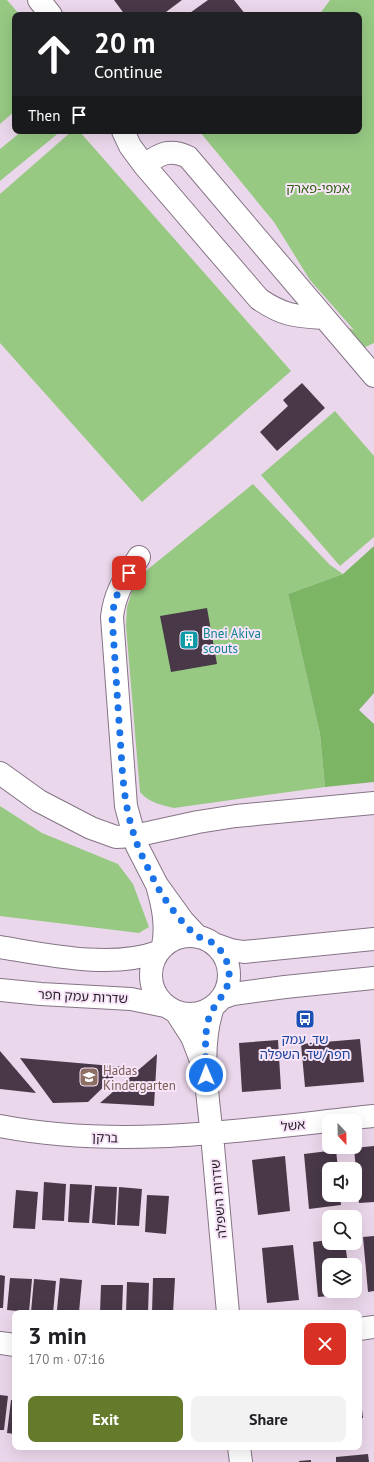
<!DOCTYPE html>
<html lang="en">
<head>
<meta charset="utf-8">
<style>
  body { margin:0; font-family:"PT Sans","Noto Sans Hebrew",sans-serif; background:#f2f2f2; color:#202124; height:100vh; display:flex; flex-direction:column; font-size:15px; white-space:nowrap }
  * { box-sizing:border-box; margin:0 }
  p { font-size:13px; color:#757577 }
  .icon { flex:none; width:22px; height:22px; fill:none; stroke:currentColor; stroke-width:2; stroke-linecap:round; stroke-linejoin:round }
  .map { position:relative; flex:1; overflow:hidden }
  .sheet { position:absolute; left:12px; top:1310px; width:350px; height:140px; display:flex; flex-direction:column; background:#fff; border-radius:8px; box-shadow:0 4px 16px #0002 }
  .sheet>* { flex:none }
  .banner { position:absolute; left:12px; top:12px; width:350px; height:122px; border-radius:8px; box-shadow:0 4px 16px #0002; background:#202124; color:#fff; overflow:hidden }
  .needle { width:26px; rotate:158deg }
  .controls { position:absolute; left:322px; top:1114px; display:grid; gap:8px }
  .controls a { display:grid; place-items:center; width:40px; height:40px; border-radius:8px; background:#fff; box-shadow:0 4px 16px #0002; font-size:20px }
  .pin { position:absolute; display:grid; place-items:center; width:34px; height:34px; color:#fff; margin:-17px; border-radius:8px; box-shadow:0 2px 6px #0006 }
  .me { position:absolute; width:44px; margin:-22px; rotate:359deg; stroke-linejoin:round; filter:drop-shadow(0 0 3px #0008) }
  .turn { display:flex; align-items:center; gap:14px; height:84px; padding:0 16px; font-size:18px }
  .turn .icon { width:52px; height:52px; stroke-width:2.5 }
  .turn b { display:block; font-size:28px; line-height:34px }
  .then { display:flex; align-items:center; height:38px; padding:0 16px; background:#0003; gap:8px; font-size:15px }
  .round { display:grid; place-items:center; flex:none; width:42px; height:42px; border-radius:8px; background:#f2f2f2 }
  .head { display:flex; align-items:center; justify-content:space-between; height:68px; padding:0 16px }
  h1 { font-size:24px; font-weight:700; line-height:30px }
  .primary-button { display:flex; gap:8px; margin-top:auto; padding:8px 16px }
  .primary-button a { flex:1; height:46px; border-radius:8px; background:#657a2b; color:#fff; font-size:16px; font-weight:700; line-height:46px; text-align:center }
  .primary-button a+a { background:#f2f2f2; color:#202124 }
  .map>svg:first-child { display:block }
</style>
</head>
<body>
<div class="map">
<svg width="374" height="1462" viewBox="0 0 374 1462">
  <rect width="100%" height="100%" fill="#ebd7eb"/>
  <path fill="#97c983" d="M 0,0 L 7,0 L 20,15 L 15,15 L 15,111 L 0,124 Z
    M 330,0 L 374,0 L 374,343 L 354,352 L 324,318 L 354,330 L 310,280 L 274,222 L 200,132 L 359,131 L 359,15 L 319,15 Z
    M 22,131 L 61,131 L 0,181 L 0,149 Z
    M 72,131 L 79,131 L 291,371 L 142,502 L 0,343 L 0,194 Z
    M 335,411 L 374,456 L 374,537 L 340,566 L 261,475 Z
    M 253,484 L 330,565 L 343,574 L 288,594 L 320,734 L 325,787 L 174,808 C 162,805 149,803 140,792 L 126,626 L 127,607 L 136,579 Z
    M 0,806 L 42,833 L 118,864 L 133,884 L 149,927 L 139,933 L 0,916 Z"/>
  <path fill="#7cb665" d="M 374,546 L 374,693 L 359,710 L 374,724 L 374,782 L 325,787 L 320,734 L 288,594 L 343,574 Z"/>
  <path fill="#483848" d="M 114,0 L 182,0 L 162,15 L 125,15 Z
    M 208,0 L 234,0 L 246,15 L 187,15 Z
    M 302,383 L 325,408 L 277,451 L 260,432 L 288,406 L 283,400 Z
    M 207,608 L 217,664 L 171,672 L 160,616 Z
    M 360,1039 L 364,1082 L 305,1087 L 301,1044 Z
    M 278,1040 L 281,1089 L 242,1092 L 239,1043 Z
    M 0,1051 L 36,1093 L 0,1089 Z
    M 157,1054 L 154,1106 L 100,1103 Z
    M 20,1058 L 124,1067 L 88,1102 L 53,1103 Z
    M 374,1146 L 374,1202 L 359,1203 L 354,1148 Z
    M 336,1150 L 338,1169 L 329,1169 L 329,1195 L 340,1195 L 341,1205 L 309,1209 L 304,1154 Z
    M 285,1156 L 290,1211 L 258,1215 L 252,1160 Z
    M 44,1182 L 66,1184 L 64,1221 L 42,1220 Z
    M 70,1184 L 92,1185 L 89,1223 L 68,1222 Z
    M 95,1186 L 117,1187 L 115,1225 L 92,1223 Z
    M 119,1187 L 142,1189 L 139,1226 L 117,1225 Z
    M 16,1190 L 38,1192 L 35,1229 L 13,1228 Z
    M 147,1195 L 169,1196 L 166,1234 L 145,1232 Z
    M 374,1236 L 374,1291 L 368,1292 L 363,1237 Z
    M 329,1240 L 329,1243 L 345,1243 L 348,1265 L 329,1265 L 329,1291 L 350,1291 L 351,1294 L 318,1297 L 313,1242 Z
    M 293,1245 L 299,1300 L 267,1303 L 262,1248 Z
    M 0,1275 L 5,1276 L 3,1308 L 0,1308 Z
    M 10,1278 L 32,1279 L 29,1312 L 7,1310 Z
    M 60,1278 L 82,1280 L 79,1312 L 57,1310 Z
    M 153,1278 L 175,1278 L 173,1313 L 152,1313 Z
    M 34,1279 L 56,1281 L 53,1313 L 31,1312 Z
    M 127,1282 L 149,1283 L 148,1313 L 126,1313 Z
    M 101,1285 L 123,1285 L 122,1313 L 100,1313 Z
    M 359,1385 L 363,1418 L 359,1418 Z
    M 0,1395 L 8,1396 L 4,1430 L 0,1430 Z
    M 11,1400 L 15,1400 L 15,1434 L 7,1433 Z
    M 368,1454 L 369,1462 L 336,1462 L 336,1457 Z
    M 311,1460 L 311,1462 L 299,1462 L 299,1461 Z"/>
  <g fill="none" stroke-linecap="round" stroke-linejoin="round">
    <defs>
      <path id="minor" d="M 39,0 L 51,15
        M 123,131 L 130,146 L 144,165 L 259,299 C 284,316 295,316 324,318
        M 144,165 C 160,154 169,148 188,157 L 374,376
        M 139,557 C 125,579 115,591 112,617 L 126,806 L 137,846 L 157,885
        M 0,773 L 39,801 L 91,828 L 116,837 L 134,836 L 198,822 L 236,816 L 374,803
        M151 975a39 39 0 1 1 78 0a39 39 0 1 1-78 0Z
        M 214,944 L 231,950 L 244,952 L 374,939
        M 163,946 C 167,925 163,906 157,885 L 183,921 L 198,937
        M 0,947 C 48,955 111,969 158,952
        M 0,990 L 41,994 L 131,999 L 165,1006
        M 222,998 L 233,994 L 285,987 L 374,978
        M 213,1007 C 198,1051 209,1101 213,1146 C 218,1202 223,1257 228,1313
        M 176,1012 L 192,1037 L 202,1063
        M 0,1126 C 124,1150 250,1129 374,1116
        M 359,1329 L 374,1327
        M 0,1343 L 15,1345
        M 239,1447 L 241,1462"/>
    </defs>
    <use href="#minor" stroke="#857486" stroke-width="24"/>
    <use href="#minor" stroke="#fff" stroke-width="22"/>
  </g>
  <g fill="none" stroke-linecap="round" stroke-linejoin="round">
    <path stroke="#1a73e8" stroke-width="7" stroke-dasharray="0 12.6" d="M 129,573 C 119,587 114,600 112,617 C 115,657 117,696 120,735 C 122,766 123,799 132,828 C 137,848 147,866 156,884 C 164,900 183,925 197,936 C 200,938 205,938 208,940 C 217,945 225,954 227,963 C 236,991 214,998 208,1021 C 204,1038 206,1057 206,1075"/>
  </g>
  <defs>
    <symbol id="building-square" viewBox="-11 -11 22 22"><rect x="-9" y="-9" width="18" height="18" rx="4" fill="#0f9aa8" stroke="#f8e4f8"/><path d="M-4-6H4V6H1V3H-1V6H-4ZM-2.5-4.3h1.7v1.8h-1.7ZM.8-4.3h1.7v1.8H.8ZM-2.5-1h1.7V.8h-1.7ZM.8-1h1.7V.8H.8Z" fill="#fff"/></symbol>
    <symbol id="bus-square" viewBox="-11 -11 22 22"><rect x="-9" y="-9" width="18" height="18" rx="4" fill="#1a4fb4" stroke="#f8e4f8"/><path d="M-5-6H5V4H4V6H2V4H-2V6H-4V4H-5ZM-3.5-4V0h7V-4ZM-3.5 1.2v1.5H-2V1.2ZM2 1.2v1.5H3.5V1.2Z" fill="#fff"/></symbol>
    <symbol id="school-square" viewBox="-11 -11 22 22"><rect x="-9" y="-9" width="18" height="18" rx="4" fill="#8d6e63" stroke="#f8e4f8"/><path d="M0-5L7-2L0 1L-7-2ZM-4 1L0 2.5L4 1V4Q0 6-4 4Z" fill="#fff"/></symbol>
  </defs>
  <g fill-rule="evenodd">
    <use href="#building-square" x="178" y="629" width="22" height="22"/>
    <use href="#bus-square" x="294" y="1008" width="22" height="22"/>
    <use href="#school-square" x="78" y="1066" width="22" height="22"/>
  </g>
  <g text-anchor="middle" stroke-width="4" stroke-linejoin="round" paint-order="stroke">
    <g font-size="13" fill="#2d6310" stroke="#f8e4f8">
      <text x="318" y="193">אמפי-פארק</text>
    </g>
    <g font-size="13" fill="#0d838f" stroke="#f8e4f8" text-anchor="start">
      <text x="203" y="638">Bnei Akiva<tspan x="203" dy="15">scouts</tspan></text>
    </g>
    <g font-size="13" fill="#251e25" stroke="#f8e4f8">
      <text transform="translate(83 996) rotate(3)" y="5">שדרות עמק חפר</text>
      <text transform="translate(293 1125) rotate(-6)" y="5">אשל</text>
      <text transform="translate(105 1137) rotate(2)" y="5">ברקן</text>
      <text transform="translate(218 1199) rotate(-95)" y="5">שדרות השפלה</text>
    </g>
    <g font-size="13" fill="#164399" stroke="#f8e4f8">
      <text x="305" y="1044">שד. עמק<tspan x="305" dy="15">חפר/שד. השפלה</tspan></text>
    </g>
    <g font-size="13" fill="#785e54" stroke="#f8e4f8" text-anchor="start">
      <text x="103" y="1075">Hadas<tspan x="103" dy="15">Kindergarten</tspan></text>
    </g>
  </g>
</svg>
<div class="controls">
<a><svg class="needle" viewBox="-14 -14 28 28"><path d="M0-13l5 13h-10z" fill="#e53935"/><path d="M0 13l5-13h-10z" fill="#757577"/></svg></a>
<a><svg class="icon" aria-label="sound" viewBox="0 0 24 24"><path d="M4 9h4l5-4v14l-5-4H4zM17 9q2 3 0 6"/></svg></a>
<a><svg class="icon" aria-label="search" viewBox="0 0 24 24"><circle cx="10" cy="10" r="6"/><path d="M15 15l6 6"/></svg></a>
<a><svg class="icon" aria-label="layers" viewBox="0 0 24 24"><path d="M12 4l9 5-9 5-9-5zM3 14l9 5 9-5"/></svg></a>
</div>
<div class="pin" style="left:129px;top:573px;background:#d93025"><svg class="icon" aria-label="arrive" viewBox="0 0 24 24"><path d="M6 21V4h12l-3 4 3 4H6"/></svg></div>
<svg class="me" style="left:206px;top:1075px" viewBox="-20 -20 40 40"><circle r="17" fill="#1a73e8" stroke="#fff" stroke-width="3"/><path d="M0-11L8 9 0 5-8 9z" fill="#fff"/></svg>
<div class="banner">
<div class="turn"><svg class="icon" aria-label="ahead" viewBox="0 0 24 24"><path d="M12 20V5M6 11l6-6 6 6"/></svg><div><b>20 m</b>Continue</div></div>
<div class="then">Then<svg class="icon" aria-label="arrive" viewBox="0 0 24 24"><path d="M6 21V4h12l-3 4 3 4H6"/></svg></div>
</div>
<section class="sheet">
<div class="head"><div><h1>3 min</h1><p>170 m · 07:16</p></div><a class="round" style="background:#d93025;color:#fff"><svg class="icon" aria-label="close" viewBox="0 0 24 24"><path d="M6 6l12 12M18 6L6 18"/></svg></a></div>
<div class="primary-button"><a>Exit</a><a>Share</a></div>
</section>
</div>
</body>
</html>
